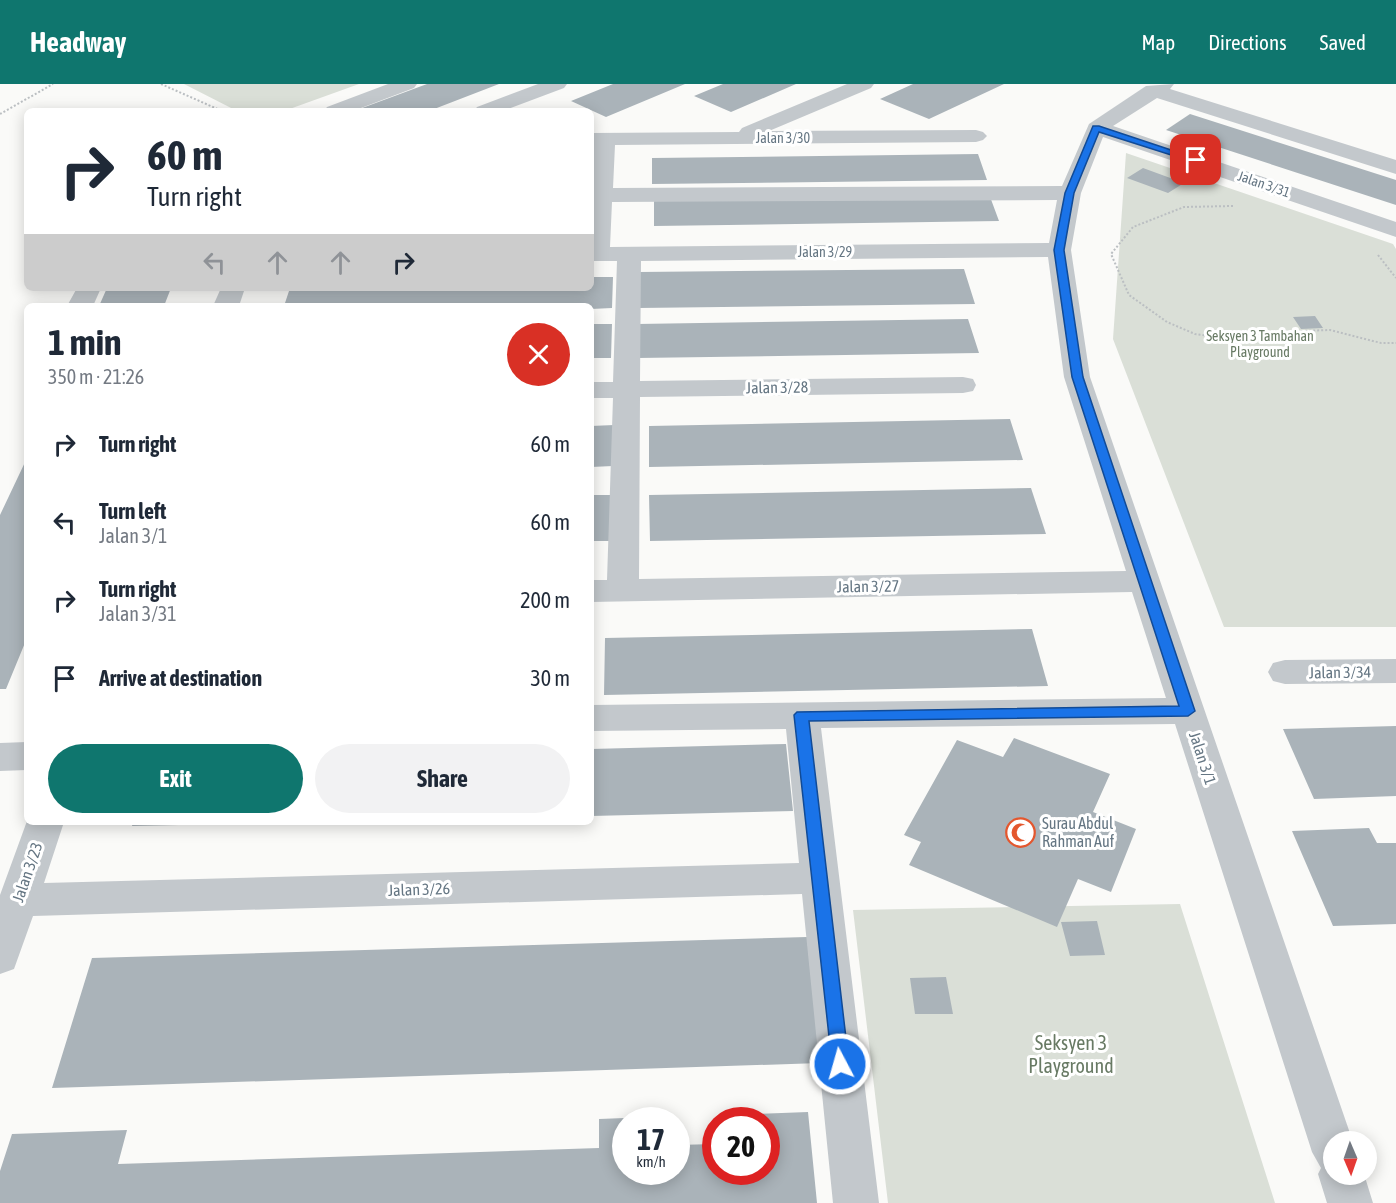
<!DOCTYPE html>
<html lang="en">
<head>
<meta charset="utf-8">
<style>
  body { margin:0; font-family:"Asap Condensed",sans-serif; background:#f2f2f3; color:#1f2937; height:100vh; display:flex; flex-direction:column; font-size:22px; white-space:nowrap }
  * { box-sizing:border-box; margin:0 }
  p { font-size:20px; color:#747a83 }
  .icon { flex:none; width:33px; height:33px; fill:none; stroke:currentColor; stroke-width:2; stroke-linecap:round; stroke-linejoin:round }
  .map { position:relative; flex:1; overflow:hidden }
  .sheet { position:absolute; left:24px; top:219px; width:570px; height:522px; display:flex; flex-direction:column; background:#fff; border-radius:9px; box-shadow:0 3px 15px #0003 }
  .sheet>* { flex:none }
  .hud { position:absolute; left:24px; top:24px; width:570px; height:183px; border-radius:9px; box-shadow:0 3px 15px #0003; background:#fff; color:#1f2937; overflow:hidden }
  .needle { width:39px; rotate:178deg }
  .tools { position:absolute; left:1323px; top:1047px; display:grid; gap:12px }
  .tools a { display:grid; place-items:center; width:54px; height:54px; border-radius:50%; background:#fff; box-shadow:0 3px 15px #0003; font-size:30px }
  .speed { position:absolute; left:612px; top:1023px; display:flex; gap:12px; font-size:30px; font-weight:700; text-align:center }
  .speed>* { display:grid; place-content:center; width:78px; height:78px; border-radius:50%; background:#fff; box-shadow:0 3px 15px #0003; line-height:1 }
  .speed small { font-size:15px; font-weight:400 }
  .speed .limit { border:9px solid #d22; background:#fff; color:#111 }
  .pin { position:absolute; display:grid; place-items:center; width:51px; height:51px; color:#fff; margin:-26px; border-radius:12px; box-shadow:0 3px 9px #0006 }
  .me { position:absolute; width:66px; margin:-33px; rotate:354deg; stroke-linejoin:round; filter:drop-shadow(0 0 4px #0008) }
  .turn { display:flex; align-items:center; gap:21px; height:126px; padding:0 24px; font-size:27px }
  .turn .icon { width:78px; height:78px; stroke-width:2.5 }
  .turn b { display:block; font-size:42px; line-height:51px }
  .lanes { display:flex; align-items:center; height:57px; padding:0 24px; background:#0003; justify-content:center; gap:30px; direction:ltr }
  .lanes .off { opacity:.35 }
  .round { display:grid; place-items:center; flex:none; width:63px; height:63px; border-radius:32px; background:#f2f2f3 }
  .overview { display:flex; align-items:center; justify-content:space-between; height:102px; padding:0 24px }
  h1 { font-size:36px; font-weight:700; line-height:45px }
  .button { display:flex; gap:12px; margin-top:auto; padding:12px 24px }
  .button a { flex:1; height:69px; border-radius:36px; background:#0f766e; color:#fff; font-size:24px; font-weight:700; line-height:69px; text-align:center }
  .button a+a { background:#f2f2f3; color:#1f2937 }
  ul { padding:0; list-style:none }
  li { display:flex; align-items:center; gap:18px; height:78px; padding:0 24px }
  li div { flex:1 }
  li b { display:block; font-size:22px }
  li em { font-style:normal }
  header { display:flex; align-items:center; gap:36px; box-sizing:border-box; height:84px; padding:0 30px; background:#0f766e; color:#fff }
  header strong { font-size:28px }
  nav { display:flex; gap:33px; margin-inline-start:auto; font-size:21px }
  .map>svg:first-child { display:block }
</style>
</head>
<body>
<header>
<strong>Headway</strong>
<nav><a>Map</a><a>Directions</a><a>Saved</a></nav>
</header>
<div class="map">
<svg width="1396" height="1119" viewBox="0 0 1396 1119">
  <rect width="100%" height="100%" fill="#fafaf8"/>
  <path fill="#dadfd7" d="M 184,0 L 359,0 L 284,27 L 237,27 Z
    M 1126,69 L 1393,160 L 1396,165 L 1396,543 L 1224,543 L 1113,255 Z
    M 1180,820 L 1275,1119 L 888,1119 L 853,826 Z"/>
  <path fill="#aab3b9" d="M 427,0 L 499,0 L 429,27 L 354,27 Z
    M 613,0 L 685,0 L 606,33 L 571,17 Z
    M 723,0 L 796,0 L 731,28 L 694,12 Z
    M 913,0 L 1004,0 L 929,35 L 880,15 Z
    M 1190,30 L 1396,96 L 1396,121 L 1166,46 Z
    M 978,70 L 987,96 L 652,100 L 652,74 Z
    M 1143,84 L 1184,99 L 1168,109 L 1127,94 Z
    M 989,110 L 999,137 L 654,142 L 654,114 Z
    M 964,185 L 975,220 L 638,224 L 639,188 Z
    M 591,193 L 613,193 L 612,224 L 591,225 L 591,222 L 284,222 L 290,204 L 591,204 Z
    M 107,204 L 171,204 L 164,222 L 99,222 Z
    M 1315,232 L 1323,244 L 1301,245 L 1293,233 Z
    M 968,235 L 979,269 L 637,274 L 637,240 Z
    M 591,240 L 612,240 L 611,274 L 591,274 Z
    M 1010,335 L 1023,376 L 649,383 L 649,342 Z
    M 614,341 L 613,382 L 591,383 L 591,342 Z
    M 27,374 L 27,554 L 6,605 L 0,605 L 0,431 Z
    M 1031,404 L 1046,450 L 650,457 L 649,411 Z
    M 591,411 L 613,411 L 612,457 L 591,457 Z
    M 1032,545 L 1048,602 L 604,611 L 605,554 Z
    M 1396,642 L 1396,712 L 1314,715 L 1283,645 Z
    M 1014,654 L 1110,690 L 1093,728 L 1136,745 L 1111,808 L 1078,795 L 1057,843 L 909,781 L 921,758 L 904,751 L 957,656 L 1003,673 Z
    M 786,660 L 793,727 L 591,732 L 591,665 Z
    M 133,738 L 226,738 L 226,740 L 132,742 Z
    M 1369,744 L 1377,759 L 1396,759 L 1396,840 L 1333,842 L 1292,747 Z
    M 1097,837 L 1105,871 L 1070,872 L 1061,838 Z
    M 807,853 L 820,979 L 52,1004 L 92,874 Z
    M 946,893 L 953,930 L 915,930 L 910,894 Z
    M 808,1028 L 817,1119 L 0,1119 L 0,1087 L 12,1050 L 127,1046 L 118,1080 L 599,1064 L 599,1035 L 651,1033 L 651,1036 L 626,1036 L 626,1088 L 676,1088 L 676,1061 L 716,1060 L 716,1088 L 766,1088 L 766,1036 L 756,1036 L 755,1030 Z"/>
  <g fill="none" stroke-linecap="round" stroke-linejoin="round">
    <path stroke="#bbbfc2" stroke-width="2" stroke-dasharray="2 2" stroke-linecap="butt" d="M 161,0 L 222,27
      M 0,30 L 53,0
      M 1233,122 L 1184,123 L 1133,143 L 1111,170 L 1129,211 L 1167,238 L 1195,250 L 1238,256 L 1279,253 L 1301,247 L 1330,246 L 1381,259 L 1396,259
      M 1378,171 L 1396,194"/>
    <path fill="#c3c8cc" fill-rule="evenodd" d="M 388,0 L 417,0 L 414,4 L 353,27 L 324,27 L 327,23 Z
      M 538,0 L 567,0 L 564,4 L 503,27 L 474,27 L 477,23 Z
      M 847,0 L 874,0 L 871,4 L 769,47 L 976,46 L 983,48 L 987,52 L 983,56 L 976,58 L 615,61 L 613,104 L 1062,102 L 1089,40 L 1146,2 L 1174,0 L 1170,5 L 1396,76 L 1396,90 L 1157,14 L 1113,42 L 1396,138 L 1396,153 L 1103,53 L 1081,109 L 1071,166 L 1090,293 L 1353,1058 L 1334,1058 L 1334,1090 L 1364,1090 L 1373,1119 L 1327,1119 L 1318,1090 L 1321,1084 L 1312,1068 L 1175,640 L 821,644 L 879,1119 L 833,1119 L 802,810 L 33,832 L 14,885 L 0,890 L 0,811 L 27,737 L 64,738 L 44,799 L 799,779 L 786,645 L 591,647 L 591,621 L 1166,614 L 1132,508 L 591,518 L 591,496 L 607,496 L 613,314 L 591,314 L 591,298 L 613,298 L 617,177 L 591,177 L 591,102 L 594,61 L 591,61 L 591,49 L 739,48 L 742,44 ZM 1057,116 L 1049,159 L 610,163 L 612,118 ZM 1048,173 L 1064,293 L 1126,487 L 639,495 L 640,313 L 963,309 L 973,307 L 976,301 L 973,295 L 963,293 L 640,297 L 641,177 Z
      M 77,204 L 101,204 L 93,222 L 67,222 Z
      M 221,204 L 245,204 L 239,222 L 213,222 Z
      M 1396,575 L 1396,599 L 1285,600 L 1273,597 L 1268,588 L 1273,579 L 1285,576 Z
      M 27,658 L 27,686 L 0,687 L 0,659 Z"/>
  </g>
  <path fill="#1a73e8" stroke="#114b97" stroke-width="1.5" d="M 1093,42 L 1099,42 L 1201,76 L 1193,78 L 1099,48 L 1074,109 L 1064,166 L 1083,293 L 1195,627 L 1188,632 L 809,637 L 849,980 L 847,985 L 840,988 L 834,985 L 832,980 L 794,631 L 797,628 L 1179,622 L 1072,293 L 1054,166 L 1065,109 Z"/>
  <defs>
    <symbol id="mosque-ring" viewBox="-11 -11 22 22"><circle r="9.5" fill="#fff" stroke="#e4572e" stroke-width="1.5"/><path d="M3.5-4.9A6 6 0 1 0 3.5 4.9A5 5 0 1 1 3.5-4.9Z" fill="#e4572e"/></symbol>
  </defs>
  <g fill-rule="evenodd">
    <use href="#mosque-ring" x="1004" y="732" width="33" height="33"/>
  </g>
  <g text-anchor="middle" stroke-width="6" stroke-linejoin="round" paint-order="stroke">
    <g font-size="14" fill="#657683" stroke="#fff">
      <text x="783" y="59">Jalan 3/30</text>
      <text transform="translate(1264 100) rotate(19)" y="5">Jalan 3/31</text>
      <text x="825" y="173">Jalan 3/29</text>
    </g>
    <g font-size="14" fill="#687a64" stroke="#fff">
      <text x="1260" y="257">Seksyen 3 Tambahan<tspan x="1260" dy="16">Playground</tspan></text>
    </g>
    <g font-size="16" fill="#657683" stroke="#fff">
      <text transform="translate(777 303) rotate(-1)" y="6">Jalan 3/28</text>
      <text transform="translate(868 502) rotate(-1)" y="6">Jalan 3/27</text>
      <text transform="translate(1340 588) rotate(-1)" y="6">Jalan 3/34</text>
      <text transform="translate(1203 674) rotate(72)" y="6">Jalan 3/1</text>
      <text transform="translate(27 788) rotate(-71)" y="6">Jalan 3/23</text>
      <text transform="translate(419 805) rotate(-2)" y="6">Jalan 3/26</text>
    </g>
    <g font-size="16" fill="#657683" stroke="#fff" text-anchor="start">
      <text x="1042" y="745">Surau Abdul<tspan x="1042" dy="18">Rahman Auf</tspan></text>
    </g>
    <g font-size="20" fill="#687a64" stroke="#fff">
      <text x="1071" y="966">Seksyen 3<tspan x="1071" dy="23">Playground</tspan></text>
    </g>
  </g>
</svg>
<div class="tools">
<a><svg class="needle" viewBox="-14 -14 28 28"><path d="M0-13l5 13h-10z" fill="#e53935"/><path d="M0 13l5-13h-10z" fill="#747a83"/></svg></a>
</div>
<div class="speed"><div>17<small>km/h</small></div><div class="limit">20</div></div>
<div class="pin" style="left:1196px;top:76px;background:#d93025"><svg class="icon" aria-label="arrive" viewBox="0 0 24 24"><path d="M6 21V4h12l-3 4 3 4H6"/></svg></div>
<svg class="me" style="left:840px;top:980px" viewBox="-20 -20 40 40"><circle r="17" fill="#1a73e8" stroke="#fff" stroke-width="3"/><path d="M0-11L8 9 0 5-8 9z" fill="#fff"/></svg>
<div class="hud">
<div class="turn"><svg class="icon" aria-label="right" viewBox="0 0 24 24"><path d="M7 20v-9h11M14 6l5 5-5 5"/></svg><div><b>60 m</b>Turn right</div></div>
<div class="lanes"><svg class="icon off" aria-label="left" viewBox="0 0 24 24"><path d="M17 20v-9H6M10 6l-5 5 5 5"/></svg><svg class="icon off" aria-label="ahead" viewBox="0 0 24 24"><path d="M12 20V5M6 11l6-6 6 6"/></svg><svg class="icon off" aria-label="ahead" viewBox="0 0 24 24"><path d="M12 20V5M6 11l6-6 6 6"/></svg><svg class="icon" aria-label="right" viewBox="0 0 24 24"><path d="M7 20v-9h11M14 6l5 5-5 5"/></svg></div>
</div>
<section class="sheet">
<div class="overview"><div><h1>1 min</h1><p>350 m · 21:26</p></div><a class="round" style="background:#d93025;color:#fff"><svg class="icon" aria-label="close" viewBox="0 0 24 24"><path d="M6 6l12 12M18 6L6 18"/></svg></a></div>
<ul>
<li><svg class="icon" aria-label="right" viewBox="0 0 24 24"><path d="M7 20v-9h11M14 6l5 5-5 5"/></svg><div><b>Turn right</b></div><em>60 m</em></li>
<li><svg class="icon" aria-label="left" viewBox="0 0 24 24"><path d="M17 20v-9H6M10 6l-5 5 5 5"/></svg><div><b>Turn left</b><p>Jalan 3/1</p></div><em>60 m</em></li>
<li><svg class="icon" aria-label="right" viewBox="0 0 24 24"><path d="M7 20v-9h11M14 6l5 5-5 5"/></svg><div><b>Turn right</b><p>Jalan 3/31</p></div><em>200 m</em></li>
<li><svg class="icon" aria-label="arrive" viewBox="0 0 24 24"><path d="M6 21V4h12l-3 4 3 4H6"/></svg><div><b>Arrive at destination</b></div><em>30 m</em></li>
</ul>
<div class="button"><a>Exit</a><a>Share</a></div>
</section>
</div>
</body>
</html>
